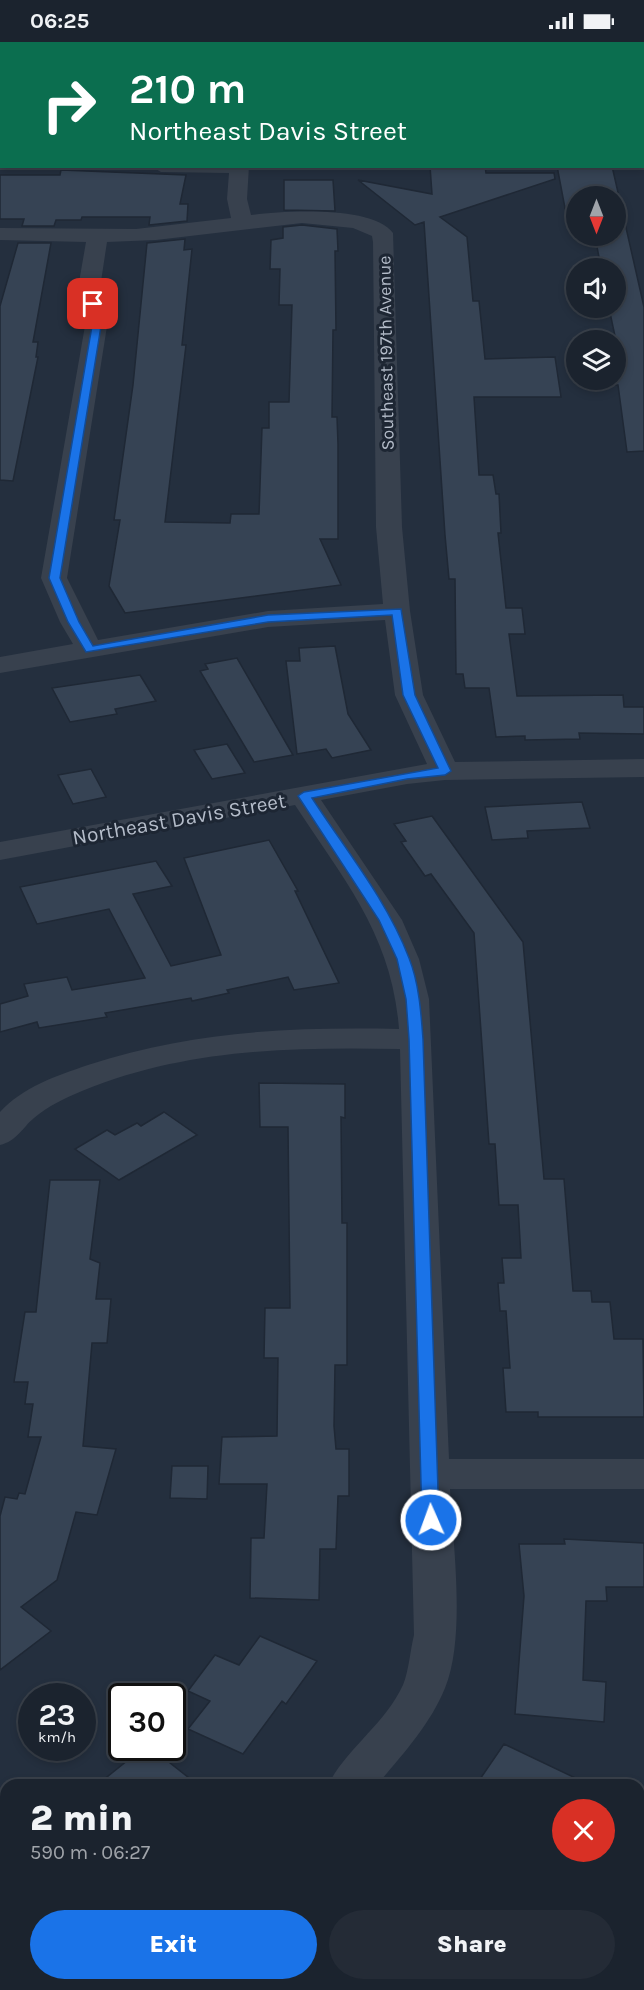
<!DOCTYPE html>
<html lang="en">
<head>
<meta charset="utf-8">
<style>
  body { margin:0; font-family:Karla,sans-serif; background:#242b36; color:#f1f3f6; height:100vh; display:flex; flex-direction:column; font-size:22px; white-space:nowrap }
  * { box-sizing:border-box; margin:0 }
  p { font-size:20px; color:#a0a4aa }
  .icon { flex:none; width:33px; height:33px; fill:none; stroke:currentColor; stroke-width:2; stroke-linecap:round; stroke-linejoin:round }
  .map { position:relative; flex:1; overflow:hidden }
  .sheet { position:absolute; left:0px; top:1737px; width:645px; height:212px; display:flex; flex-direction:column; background:#1b232e; border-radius:18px 18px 0 0; box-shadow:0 3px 9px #0003,0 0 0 2px #39404a }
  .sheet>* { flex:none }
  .top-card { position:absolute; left:0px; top:0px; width:645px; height:126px; box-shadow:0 3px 9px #0003,0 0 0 2px #39404a; background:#0b6e4f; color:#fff; overflow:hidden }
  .needle { width:39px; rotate:180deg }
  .controls { position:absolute; left:566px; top:144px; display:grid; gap:12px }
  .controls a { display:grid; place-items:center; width:60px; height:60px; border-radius:50%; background:#1b232e; box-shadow:0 3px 9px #0003,0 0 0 2px #39404a; font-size:30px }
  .speed { position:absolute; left:18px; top:1641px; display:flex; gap:12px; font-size:30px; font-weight:700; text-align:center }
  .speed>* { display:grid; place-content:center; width:78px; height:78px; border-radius:50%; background:#1b232e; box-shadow:0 3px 9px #0003,0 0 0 2px #39404a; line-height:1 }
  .speed small { font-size:15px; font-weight:400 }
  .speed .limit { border:3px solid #111; border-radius:9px; background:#fff; color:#111 }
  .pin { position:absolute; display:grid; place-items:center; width:51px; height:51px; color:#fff; margin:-26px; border-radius:12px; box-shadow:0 3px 9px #0006 }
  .me { position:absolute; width:66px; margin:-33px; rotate:358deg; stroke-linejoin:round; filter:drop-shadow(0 0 4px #0008) }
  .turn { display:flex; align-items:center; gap:21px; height:126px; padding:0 30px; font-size:27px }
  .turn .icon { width:78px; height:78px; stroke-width:2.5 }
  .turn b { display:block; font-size:42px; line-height:51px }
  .round { display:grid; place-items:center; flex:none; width:63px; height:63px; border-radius:32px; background:#242b36 }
  .head { display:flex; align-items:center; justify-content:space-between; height:102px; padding:0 30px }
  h1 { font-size:36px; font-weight:800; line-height:45px }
  .button { display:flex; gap:12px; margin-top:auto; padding:12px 30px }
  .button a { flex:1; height:69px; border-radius:36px; background:#1a73e8; color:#fff; font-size:24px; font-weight:800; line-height:69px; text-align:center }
  .button a+a { background:#242b36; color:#f1f3f6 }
  .status { display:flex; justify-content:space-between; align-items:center; height:42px; padding:0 30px; background:#1b232e; direction:ltr }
  .status svg { height:16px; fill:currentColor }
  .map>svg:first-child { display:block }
</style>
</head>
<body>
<div class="status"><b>06:25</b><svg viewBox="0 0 49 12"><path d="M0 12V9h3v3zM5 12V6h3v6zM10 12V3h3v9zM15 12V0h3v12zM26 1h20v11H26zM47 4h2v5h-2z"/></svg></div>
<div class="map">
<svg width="644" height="1948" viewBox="0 0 644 1948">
  <rect width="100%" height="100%" fill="#242f3e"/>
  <path fill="#364354" stroke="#1f2835" stroke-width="1.5" d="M 430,124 L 485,124 L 486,131 L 554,131 L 555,137 L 440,175 L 467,195 L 473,259 L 479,259 L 485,317 L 555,315 L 561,355 L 474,355 L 479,433 L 493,433 L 496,452 L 499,452 L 501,491 L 498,491 L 506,566 L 522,566 L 525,592 L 509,592 L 517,654 L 623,653 L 624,665 L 644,665 L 644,692 L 579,691 L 580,697 L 525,698 L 525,694 L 496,695 L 489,646 L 465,646 L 463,632 L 456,632 L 455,537 L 449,537 L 445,493 L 424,180 L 415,183 L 358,138 L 432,152 Z
    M 557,124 L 612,124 L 644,265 L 644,409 L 627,410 L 618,343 L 615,343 L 615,294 L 609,266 L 615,266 L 615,226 L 601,226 L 595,194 L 615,194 L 615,154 L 576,154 L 576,182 L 568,182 Z
    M 61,128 L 186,133 L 180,162 L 188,162 L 187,179 L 149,183 L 150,175 L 82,175 L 81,178 L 56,178 L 54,184 L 22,184 L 24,177 L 0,177 L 0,133 L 60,133 Z
    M 284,138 L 333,138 L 335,169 L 284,168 Z
    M 302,183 L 337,187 L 338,209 L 335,209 L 336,288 L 333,288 L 332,375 L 337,375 L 338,402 L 338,497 L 320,497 L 341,543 L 125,571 L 109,544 L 120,478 L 114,478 L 133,343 L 147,201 L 185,197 L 184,208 L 192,207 L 182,303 L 186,303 L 165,480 L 230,481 L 231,472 L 259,472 L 262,386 L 269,386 L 269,360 L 289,360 L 292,263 L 279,263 L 280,227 L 270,227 L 271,198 L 283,196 L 283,185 Z
    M 18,201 L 51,201 L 33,300 L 38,300 L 36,315 L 38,315 L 13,439 L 0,438 L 0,264 Z
    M 335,604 L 348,672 L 371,708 L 332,716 L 326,707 L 297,712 L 286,619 L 300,619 L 299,606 Z
    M 237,616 L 293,713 L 254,720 L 200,629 L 208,627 L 205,622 Z
    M 140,633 L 156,659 L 115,667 L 117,672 L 70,680 L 52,646 Z
    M 227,702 L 245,731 L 212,737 L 194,708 Z
    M 91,727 L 106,755 L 73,762 L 58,733 Z
    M 582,760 L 590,786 L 527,789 L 528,796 L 492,798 L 485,765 Z
    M 432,774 L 523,900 L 544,1137 L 564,1137 L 573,1249 L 591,1249 L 592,1260 L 610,1260 L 614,1297 L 643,1297 L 644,1375 L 538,1375 L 538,1370 L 506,1370 L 503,1326 L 510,1326 L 506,1269 L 500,1269 L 498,1241 L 504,1241 L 502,1216 L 521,1216 L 518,1163 L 499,1163 L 495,1102 L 489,1102 L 474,891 L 431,832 L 425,834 L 401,800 L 406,799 L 394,782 Z
    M 269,798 L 298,849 L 295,849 L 339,941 L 294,948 L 288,935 L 227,948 L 229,951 L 192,959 L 191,956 L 105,971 L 107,975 L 39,986 L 37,980 L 0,990 L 0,962 L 28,954 L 24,942 L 67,935 L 72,948 L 145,936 L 109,867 L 37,882 L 20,845 L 156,819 L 172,844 L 133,852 L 171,924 L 221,913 L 184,816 Z
    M 259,1041 L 345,1042 L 345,1076 L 341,1075 L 342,1181 L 347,1181 L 347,1323 L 335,1323 L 334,1384 L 336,1407 L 349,1407 L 349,1454 L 338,1454 L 336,1507 L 320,1507 L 319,1558 L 250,1556 L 251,1496 L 264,1496 L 267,1442 L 219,1442 L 222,1395 L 277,1394 L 278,1316 L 264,1316 L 265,1266 L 290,1266 L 288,1085 L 260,1085 Z
    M 164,1070 L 197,1093 L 119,1138 L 75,1107 L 107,1088 L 115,1093 L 137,1081 L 141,1084 Z
    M 50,1138 L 100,1138 L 90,1217 L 100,1221 L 96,1257 L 111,1257 L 107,1301 L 92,1301 L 83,1404 L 116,1407 L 97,1473 L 76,1470 L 57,1538 L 21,1565 L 51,1589 L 0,1628 L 0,1474 L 5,1455 L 17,1457 L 19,1451 L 25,1452 L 41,1395 L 28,1395 L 33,1362 L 25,1362 L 28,1340 L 14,1340 L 25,1270 L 36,1270 Z
    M 172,1424 L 208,1424 L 207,1457 L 170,1456 Z
    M 564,1497 L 644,1501 L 644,1545 L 606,1545 L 607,1559 L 586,1559 L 583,1638 L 606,1640 L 604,1680 L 515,1672 L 524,1554 L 519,1502 L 565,1502 Z
    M 260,1594 L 317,1619 L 286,1662 L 282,1659 L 243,1712 L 188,1687 L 210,1659 L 188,1649 L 215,1613 L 239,1623 Z
    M 504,1702 L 590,1743 L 476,1743 Z
    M 143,1706 L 151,1706 L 198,1743 L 97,1743 Z"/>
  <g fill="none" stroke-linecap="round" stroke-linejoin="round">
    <path fill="#38414e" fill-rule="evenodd" d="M 75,0 L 93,0 L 74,2 Z
      M 370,0 L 388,0 L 388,2 L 370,2 Z
      M 457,0 L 475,0 L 476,2 L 458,2 Z
      M 575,0 L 601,0 L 602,2 L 576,2 Z
      M 151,124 L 249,124 L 247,157 L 251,173 C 282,169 373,163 393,191 L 402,485 L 410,569 L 423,653 L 455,720 L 644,717 L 644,735 L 445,738 L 407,742 L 321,758 L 402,878 L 419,917 L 429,957 L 449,1417 L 644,1417 L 644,1447 L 450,1447 C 453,1503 466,1594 445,1646 C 430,1683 402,1713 377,1743 L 328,1743 C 347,1706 385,1682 403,1643 C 409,1628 410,1609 414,1593 L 400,1007 C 290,1005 185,1007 82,1049 C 65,1056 48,1064 34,1076 C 22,1086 17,1099 0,1103 L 0,1070 C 23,1045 56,1034 88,1023 C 192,989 289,985 399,987 C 392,893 344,838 295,763 L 0,818 L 0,800 L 427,722 L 395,653 L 385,578 L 268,585 L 0,631 L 0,615 L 73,602 L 60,580 L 41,536 L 86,278 L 78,246 L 86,200 L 0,198 L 0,186 L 136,187 L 231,176 L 227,157 L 229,131 L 161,130 ZM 302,181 L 353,186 L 372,194 L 373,200 L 376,485 L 383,562 L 268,569 L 98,598 L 67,536 L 108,278 L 100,246 L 107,200 L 156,198 Z
      M 75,1942 L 128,1942 L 125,1948 L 72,1948 Z
      M 434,1942 L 486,1942 L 489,1948 L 437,1948 Z"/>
    <path fill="#56606e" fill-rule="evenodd" d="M 0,34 L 2,34 L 2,46 L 0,46 Z"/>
  </g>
  <path fill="#1a73e8" stroke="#114b97" stroke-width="1.5" d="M 93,259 L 98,262 L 102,278 L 60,536 L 79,580 L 93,604 L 268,573 L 401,567 L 415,653 L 451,729 L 445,733 L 407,737 L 312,756 C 345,807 387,858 409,916 C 419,941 421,970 423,997 L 439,1478 L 431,1485 L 422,1478 L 409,997 L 406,957 L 397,917 L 379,878 L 298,754 L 304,750 L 438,726 L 403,653 L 392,573 L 268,580 L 86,610 L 68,580 L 49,536 L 93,278 L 89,262 Z"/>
  <g text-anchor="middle" stroke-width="6" stroke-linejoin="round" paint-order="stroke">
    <g font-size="18" fill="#b4bcc9" stroke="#1d2633">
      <text transform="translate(386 311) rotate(-91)" y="6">Southeast 197th Avenue</text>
    </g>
    <g font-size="21" fill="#b4bcc9" stroke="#1d2633">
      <text transform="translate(179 777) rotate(-10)" y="7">Northeast Davis Street</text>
    </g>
  </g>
</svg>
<div class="controls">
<a><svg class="needle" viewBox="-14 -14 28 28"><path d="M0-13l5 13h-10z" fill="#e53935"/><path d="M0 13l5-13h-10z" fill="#a0a4aa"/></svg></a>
<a><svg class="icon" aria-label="sound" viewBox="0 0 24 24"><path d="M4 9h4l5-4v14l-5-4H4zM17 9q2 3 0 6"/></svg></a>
<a><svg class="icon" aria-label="layers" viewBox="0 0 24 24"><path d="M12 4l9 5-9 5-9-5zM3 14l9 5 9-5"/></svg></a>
</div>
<div class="speed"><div>23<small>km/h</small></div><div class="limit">30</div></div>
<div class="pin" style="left:93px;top:262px;background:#d93025"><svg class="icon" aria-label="arrive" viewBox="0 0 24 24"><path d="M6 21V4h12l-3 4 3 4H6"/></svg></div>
<svg class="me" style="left:431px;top:1478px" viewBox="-20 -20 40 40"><circle r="17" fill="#1a73e8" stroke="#fff" stroke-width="3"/><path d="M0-11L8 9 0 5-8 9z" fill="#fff"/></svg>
<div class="top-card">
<div class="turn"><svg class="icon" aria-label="right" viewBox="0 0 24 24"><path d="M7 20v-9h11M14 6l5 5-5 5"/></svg><div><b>210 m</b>Northeast Davis Street</div></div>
</div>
<section class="sheet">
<div class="head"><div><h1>2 min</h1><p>590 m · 06:27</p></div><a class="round" style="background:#d93025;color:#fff"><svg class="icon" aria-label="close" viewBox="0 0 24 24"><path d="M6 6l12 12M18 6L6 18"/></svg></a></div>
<div class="button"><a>Exit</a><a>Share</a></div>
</section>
</div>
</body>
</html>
